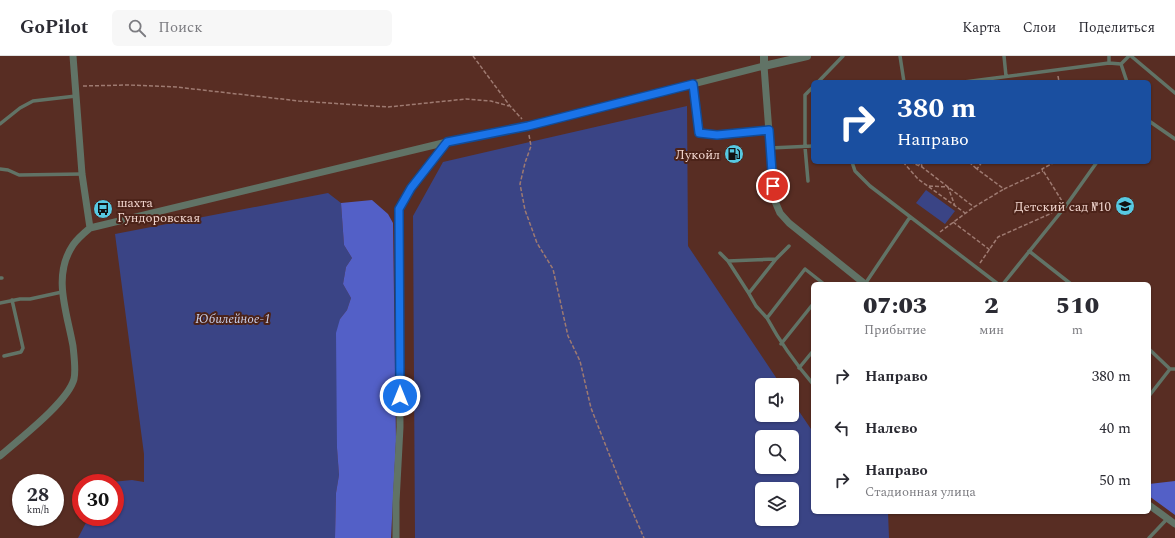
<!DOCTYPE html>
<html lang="ru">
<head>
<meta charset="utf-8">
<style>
  body { margin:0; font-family:Spectral,serif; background:#f7f7f7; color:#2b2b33; height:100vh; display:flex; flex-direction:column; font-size:15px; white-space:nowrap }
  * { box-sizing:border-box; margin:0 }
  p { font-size:13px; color:#7c7c81 }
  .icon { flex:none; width:22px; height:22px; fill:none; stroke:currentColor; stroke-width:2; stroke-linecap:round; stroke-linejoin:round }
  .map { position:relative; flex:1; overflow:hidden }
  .drawer { position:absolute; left:811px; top:226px; width:340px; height:232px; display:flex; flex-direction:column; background:#fff; border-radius:6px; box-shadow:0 1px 3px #0004 }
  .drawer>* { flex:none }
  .guide { position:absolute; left:811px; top:24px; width:340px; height:84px; border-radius:6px; box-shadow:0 1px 3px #0004; background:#1a4fa0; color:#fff; overflow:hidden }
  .fabs { position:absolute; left:755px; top:322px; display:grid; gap:8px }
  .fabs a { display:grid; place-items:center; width:44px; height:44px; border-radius:6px; background:#fff; box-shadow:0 1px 3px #0004; font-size:20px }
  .speed { position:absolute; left:12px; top:418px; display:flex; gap:8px; font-size:20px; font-weight:700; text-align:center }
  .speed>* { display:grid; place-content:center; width:52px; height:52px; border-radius:50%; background:#fff; box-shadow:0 1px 3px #0004; line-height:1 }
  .speed small { font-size:10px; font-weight:400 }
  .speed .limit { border:6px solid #d22; background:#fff; color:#111 }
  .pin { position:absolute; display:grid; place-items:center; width:34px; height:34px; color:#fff; margin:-17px; border:2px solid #fff; border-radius:50%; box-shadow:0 1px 4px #0007 }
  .me { position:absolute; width:44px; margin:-22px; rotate:0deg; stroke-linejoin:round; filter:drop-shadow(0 0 3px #0008) }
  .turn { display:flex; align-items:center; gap:14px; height:84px; padding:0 20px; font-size:18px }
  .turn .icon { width:52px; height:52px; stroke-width:2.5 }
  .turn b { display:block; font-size:28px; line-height:34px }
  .eta { display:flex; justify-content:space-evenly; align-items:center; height:68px; text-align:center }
  .eta b { font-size:24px; font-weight:800; line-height:28px }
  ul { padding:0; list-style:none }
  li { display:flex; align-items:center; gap:12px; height:52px; padding:0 20px }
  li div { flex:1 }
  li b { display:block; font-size:15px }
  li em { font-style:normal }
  header { display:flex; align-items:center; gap:24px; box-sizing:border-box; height:56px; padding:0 20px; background:#fff; border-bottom:1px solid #e1e1e2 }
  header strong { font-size:19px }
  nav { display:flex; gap:22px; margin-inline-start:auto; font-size:14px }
  .search { width:280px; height:36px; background:#f7f7f7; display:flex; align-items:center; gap:10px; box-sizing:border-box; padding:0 14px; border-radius:6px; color:#7c7c81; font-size:15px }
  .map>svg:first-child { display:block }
</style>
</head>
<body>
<header>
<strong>GoPilot</strong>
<div class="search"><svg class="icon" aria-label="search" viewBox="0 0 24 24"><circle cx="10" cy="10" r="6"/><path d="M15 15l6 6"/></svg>Поиск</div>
<nav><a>Карта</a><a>Слои</a><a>Поделиться</a></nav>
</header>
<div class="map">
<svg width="1175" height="482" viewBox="0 0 1175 482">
  <rect width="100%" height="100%" fill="#582d23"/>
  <path fill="#3a4485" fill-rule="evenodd" d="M 687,50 L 688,190 L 781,329 L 762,329 L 762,359 L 792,359 L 792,345 L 813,376 L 813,456 L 888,456 L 889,482 L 415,482 L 413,160 L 443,106 ZM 762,381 L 792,381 L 792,411 L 762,411 ZM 762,433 L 792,433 L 792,463 L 762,463 Z
    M 926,134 L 955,155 L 945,168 L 916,147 Z
    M 328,137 L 341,147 L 344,189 L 352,202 L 346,211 L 343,228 L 351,242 L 347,254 L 340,263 L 337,392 L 339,419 L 336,437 L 335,482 L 78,482 L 89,461 L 115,461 L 115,427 L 112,426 L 132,424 L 144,426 L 144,398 L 115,178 Z"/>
  <path fill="#5360c7" d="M 372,144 L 388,158 L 393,167 L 396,385 L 391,482 L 335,482 L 336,437 L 339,419 L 337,392 L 336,277 L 340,263 L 347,254 L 351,242 L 343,228 L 346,211 L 352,202 L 344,189 L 341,147 Z
    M 1175,425 L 1175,459 L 1149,440 L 1149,428 Z"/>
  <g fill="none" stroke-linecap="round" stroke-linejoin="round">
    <path stroke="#9e7a71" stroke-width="1.5" stroke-dasharray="4 2" stroke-linecap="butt" d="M 473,0 L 510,50 L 522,63
      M 1058,20 L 1059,26
      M 83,30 L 128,29 L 176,31 L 299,45 L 388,51 L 466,43 L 491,45 L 509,50
      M 529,79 L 531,90 L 525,107 L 520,128 L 525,154 L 537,187 L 553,213 L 568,280 L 580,305 L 591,352 L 624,436 L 644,482
      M 903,106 L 918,123 L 965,157
      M 910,106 L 922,111 L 974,151
      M 917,106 L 922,111 L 921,106
      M 969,106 L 977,113
      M 982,106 L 977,113 L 1004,133 L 1043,115
      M 1055,106 L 1042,113 L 1062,145
      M 929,130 L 948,131 L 955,150
      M 953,166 L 990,194
      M 940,176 L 974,151 L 1004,133
      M 980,207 L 998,181 L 1052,157"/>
    <path stroke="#617366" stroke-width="3.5" d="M 900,0 L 904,26
      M 1004,0 L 1006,20
      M 1109,0 L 1109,7 L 1121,8 L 1127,26
      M 1131,0 L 1175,37
      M 1121,8 L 1129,0
      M 818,26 L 843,0
      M 964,26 L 1109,7
      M 693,28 L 699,77 L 717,79 L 769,74
      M 1149,65 L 1175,83
      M 0,68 L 20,52 L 33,45 L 76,40
      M 770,92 L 813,90
      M 852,106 L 855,115 L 870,130 L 998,228
      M 0,113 L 8,114 L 19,119 L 82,118
      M 808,125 L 805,91 L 805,39 L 813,31
      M 1029,195 L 1071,228
      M 720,197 L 728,205
      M 776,203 L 789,190
      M 0,222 L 2,222
      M 865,228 L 910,161
      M 1003,228 L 1065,151 L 1097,106
      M 749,237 L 776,203 L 728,205 L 748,236 L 756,250 L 767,262 L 805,213 L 824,228
      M 0,247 L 20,243 L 30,243 L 62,236
      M 767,262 C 780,286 795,307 813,328
      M 781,288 L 813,248
      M 1149,293 L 1170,313 L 1175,313
      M 4,300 L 21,296 L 23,292 L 12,244
      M 799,312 L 813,295
      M 1149,340 L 1170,313
      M 1149,482 L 1167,463"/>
    <path stroke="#617366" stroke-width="7" d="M 73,0 L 82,118 L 90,172
      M 0,400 C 18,384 68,346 74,323 C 76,314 74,300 73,290 C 67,256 52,220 73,189 C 77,183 84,177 90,172 L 447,86 L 528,70 L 764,10 L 774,143 L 780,157 L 789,167 L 865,228
      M 1149,449 L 1175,468
      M 396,482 L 396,446 L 400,371 L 399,153 L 411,132 L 447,86"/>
    <path stroke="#617366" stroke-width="8" d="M 764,0 L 764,10 L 807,0"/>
  </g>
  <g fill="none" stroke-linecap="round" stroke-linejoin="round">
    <defs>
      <path id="route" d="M 400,340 L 399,153 L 411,132 L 447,86 L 528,70 L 693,28 L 699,77 L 717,79 L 769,74 L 773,130"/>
    </defs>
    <use href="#route" stroke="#114b97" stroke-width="10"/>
    <use href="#route" stroke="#1a73e8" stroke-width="7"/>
  </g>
  <defs>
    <symbol id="fuel-disc" viewBox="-11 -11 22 22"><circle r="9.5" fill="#57c9e2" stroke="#4c2319"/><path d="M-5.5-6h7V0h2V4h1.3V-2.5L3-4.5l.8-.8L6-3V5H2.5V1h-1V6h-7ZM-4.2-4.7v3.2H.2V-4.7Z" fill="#111"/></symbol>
    <symbol id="school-disc" viewBox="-11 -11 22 22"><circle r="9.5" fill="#57c9e2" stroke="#4c2319"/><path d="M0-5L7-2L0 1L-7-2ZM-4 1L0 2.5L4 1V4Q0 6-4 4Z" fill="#111"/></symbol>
    <symbol id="bus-disc" viewBox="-11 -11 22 22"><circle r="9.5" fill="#57c9e2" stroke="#4c2319"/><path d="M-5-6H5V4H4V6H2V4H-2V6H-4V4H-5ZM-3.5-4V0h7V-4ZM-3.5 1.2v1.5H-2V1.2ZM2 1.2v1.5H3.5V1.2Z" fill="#111"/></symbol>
  </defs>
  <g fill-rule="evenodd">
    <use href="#fuel-disc" x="723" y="87" width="22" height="22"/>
    <use href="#school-disc" x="1114" y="139" width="22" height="22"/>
    <use href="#bus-disc" x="92" y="142" width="22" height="22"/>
  </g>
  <g text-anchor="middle" stroke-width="4" stroke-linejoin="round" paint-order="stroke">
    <g font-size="13" fill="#f1d5ce" stroke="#4c2319" text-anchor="end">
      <text x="720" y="103">Лукойл</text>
      <text x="117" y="151" text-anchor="start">шахта<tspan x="117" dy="15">Гундоровская</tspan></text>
      <text x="1111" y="155">Детский сад №10</text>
    </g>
    <g font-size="13" font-style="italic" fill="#c9d0eb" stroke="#4c2319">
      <text x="233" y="267">Юбилейное-1</text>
    </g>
  </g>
</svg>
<div class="fabs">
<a><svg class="icon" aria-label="sound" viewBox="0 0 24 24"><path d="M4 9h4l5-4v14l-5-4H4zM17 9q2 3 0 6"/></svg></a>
<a><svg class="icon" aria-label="search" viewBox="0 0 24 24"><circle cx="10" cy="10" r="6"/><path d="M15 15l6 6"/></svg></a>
<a><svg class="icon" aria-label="layers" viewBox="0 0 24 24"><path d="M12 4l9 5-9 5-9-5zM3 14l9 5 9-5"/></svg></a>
</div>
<div class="speed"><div>28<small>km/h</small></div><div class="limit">30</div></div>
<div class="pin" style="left:773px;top:130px;background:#d93025"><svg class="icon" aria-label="arrive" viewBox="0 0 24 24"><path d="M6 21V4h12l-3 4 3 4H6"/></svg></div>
<svg class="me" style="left:400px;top:340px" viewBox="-20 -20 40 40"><circle r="17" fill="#1a73e8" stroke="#fff" stroke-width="3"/><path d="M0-11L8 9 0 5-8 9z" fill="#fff"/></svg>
<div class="guide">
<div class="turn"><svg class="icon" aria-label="right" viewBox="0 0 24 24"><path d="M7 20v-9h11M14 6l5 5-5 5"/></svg><div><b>380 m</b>Направо</div></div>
</div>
<section class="drawer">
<div class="eta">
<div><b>07:03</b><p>Прибытие</p></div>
<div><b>2</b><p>мин</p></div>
<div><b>510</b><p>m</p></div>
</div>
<ul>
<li><svg class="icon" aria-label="right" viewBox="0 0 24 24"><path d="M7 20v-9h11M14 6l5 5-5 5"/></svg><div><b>Направо</b></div><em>380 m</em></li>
<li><svg class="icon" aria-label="left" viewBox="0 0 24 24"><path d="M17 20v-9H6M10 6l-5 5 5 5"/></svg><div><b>Налево</b></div><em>40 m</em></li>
<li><svg class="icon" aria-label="right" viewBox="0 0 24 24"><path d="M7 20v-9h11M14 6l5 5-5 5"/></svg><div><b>Направо</b><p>Стадионная улица</p></div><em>50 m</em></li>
</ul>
</section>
</div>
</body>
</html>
